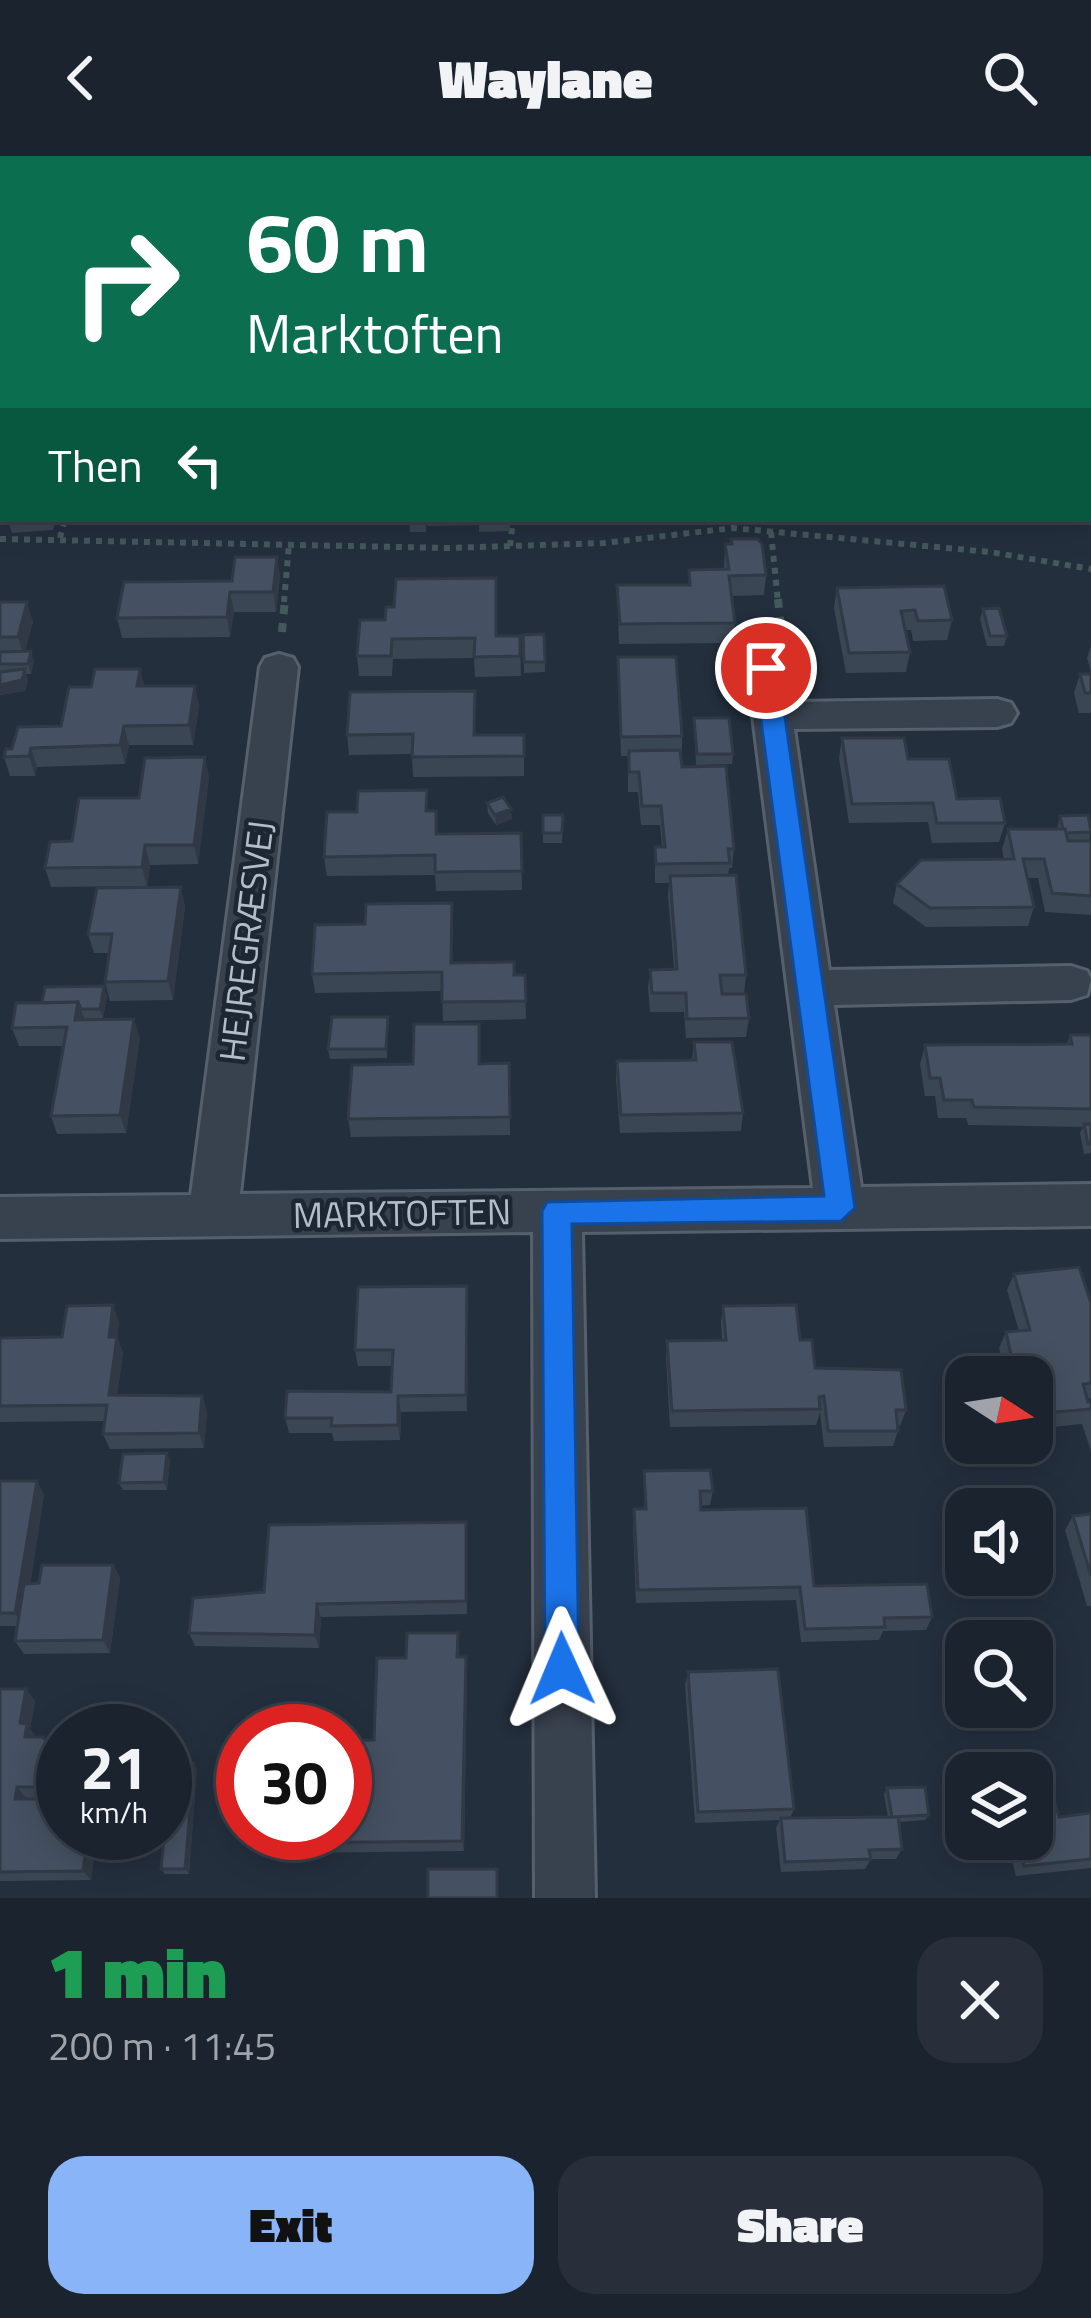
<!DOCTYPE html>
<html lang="en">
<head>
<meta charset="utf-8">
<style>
  body { margin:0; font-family:"Titillium Web",sans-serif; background:#282f3a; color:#f1f3f6; height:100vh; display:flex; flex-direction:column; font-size:45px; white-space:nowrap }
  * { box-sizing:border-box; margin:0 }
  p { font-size:39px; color:#a0a4aa }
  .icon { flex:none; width:66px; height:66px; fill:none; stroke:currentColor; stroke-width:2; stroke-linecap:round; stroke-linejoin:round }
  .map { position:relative; height:1742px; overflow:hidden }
  .side { display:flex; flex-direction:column; background:#1b232e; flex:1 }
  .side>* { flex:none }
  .banner { position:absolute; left:0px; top:0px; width:1092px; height:366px; box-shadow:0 6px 30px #0003,0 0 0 3px #39404a; background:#0b6e4f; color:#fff; overflow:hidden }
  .needle { width:78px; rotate:102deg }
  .tools { position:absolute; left:945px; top:1200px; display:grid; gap:24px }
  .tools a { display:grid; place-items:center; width:108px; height:108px; border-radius:24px; background:#1b232e; box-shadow:0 6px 30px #0003,0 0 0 3px #39404a; font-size:60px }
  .speed { position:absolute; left:36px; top:1548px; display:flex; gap:24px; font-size:60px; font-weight:700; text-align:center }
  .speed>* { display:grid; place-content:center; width:156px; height:156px; border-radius:50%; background:#1b232e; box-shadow:0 6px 30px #0003,0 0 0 3px #39404a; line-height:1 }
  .speed small { font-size:30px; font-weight:400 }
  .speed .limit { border:18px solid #d22; background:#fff; color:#111 }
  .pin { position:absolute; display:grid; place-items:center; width:102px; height:102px; color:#fff; margin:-51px; border:6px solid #fff; border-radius:50%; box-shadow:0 3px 12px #0007 }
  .me { position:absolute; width:132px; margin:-66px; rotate:359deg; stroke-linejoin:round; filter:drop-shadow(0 0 9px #0008) }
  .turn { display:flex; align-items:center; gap:42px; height:252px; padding:0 48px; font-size:54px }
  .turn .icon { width:156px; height:156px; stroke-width:2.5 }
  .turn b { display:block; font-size:84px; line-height:102px }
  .then { display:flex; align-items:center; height:114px; padding:0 48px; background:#0003; gap:24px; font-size:45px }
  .round { display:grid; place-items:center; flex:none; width:126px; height:126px; border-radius:36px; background:#282f3a }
  .head { display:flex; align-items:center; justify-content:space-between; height:204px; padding:0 48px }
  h1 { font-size:72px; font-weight:800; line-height:90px; color:#1e9e55 }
  .action { display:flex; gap:24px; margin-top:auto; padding:24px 48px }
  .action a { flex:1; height:138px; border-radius:36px; background:#8ab4f8; color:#111; font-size:48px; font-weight:800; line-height:138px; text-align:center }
  .action a+a { background:#282f3a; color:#f1f3f6 }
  header { display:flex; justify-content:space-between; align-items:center; height:156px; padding:0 48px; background:#1b232e; font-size:54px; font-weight:800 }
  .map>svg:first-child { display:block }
</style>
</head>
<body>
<header><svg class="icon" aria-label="back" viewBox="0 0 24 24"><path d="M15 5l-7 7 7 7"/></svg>Waylane<svg class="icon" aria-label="search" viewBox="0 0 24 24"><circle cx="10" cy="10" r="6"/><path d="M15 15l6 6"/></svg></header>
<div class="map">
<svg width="1091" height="1742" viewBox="0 0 1091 1742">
  <rect width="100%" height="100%" fill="#242f3e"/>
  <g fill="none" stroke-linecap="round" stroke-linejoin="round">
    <defs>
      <path id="minor" d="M 255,0 L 285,0 L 285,3 L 255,3 Z
        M 710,0 L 740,0 L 708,3 Z
        M 0,49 L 3,49 L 3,67 L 0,67 Z
        M 1091,171 L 1091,191 L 1089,192 L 1089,172 Z
        M 1089,296 L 1091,297 L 1091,320 L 1089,319 Z
        M 279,498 L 293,502 L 298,511 L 240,1038 L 813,1032 L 747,513 L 752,504 L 780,504 L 790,546 L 997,543 L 1011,547 L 1017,557 L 1011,567 L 997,571 L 794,573 L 829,814 L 1071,810 L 1087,815 L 1091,823 L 1087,839 L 1071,844 L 834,849 L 861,1031 L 1091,1028 L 1091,1070 L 582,1076 L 595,1742 L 535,1742 L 533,1076 L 0,1083 L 0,1041 L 191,1039 L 260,511 L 265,502 Z"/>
    </defs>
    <use href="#minor" stroke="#565f6c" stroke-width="6"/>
    <path stroke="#44595c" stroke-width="6" stroke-dasharray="6 6" stroke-linecap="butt" d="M 771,376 L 778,446
      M 60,382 L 65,363
      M 0,383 L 448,392 L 604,387 L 733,372 L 990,396 L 1091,413
      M 510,390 L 513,363
      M 284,446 L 289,388"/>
    <path stroke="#44595c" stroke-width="8" stroke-dasharray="9 9" stroke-linecap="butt" d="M 778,443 L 782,482
      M 282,476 L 285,443"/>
    <use href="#minor" fill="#38414e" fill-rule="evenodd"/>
  </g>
  <path fill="#3b4654" d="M 0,0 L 19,0 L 19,3 L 3,3 L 3,27 L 0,27 Z
    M 551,0 L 571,0 L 570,3 L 551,3 Z
    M 767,0 L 905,0 L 912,3 L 766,3 Z
    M 0,90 L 3,90 L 3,136 L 0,136 Z
    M 56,363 L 53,374 L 12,377 L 9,367 Z
    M 409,363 L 426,363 L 426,376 L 410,376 Z
    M 428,363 L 510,363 L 510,375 L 479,376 L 479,369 L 428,370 Z
    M 731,383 L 766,419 L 764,439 L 731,440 L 735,467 L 733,487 L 619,488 L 617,429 L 688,429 L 689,414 L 724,413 L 725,388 L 731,388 Z
    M 277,401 L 280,421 L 276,456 L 234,456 L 230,481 L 122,482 L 117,462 L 232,425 Z
    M 837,432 L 952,464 L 947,484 L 913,485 L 911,474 L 905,474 L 910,496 L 906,516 L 846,517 L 834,452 Z
    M 0,446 L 33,466 L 25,495 L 34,505 L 31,518 L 26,518 L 28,524 L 25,535 L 0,539 Z
    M 983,453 L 1007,480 L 1004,490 L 987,490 L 980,463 Z
    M 360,464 L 497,480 L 520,480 L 521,520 L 475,521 L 474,502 L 393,503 L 392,520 L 359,520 L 357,500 Z
    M 544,478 L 545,516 L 524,517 L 523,479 Z
    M 1091,489 L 1091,516 L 1087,502 Z
    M 618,501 L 682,580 L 682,611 L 734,693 L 732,712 L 729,712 L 728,720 L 746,819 L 744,838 L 749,862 L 746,881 L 686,882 L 684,856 L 650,856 L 648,832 L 650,814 L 674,813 L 668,740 L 669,727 L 655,727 L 655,691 L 662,691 L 660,669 L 641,669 L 638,636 L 628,636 L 628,600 L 621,600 Z
    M 1080,518 L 1091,518 L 1091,557 L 1079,557 L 1074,537 Z
    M 144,530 L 195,530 L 199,550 L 193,589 L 129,589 L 125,608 L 37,611 L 35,620 L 10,620 L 4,601 L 12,593 Z
    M 475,535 L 475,579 L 524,579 L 524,620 L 413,621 L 412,598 L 349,599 L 347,579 Z
    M 694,562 L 733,598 L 732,608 L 696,609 Z
    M 842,582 L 908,603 L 957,643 L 1005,667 L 999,686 L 932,687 L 928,666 L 849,667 L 839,602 Z
    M 209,621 L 198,708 L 150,709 L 147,730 L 51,731 L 45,712 L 72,685 L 139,642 Z
    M 487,647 L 512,663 L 496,669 L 488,657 Z
    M 428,655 L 438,678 L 521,677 L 522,734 L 436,735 L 435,719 L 327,720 L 324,701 Z
    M 543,659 L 563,659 L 562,687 L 543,687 Z
    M 1060,660 L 1091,670 L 1089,685 L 1091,685 L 1091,759 L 1045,756 L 1038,722 L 1028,722 L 1034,751 L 1028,770 L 926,771 L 893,747 L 897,728 L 1004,703 L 1002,693 L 1008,673 L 1057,673 Z
    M 452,747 L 452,807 L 514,819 L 525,819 L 526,863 L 443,865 L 442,835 L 315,837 L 312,818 L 365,768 Z
    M 185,750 L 173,844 L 110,845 L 105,826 L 109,797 L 94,797 L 88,778 Z
    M 107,840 L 103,862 L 84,864 L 140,882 L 126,977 L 57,978 L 51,960 L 64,890 L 19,890 L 12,872 L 42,847 Z
    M 388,861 L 387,902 L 330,903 L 328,893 Z
    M 1070,879 L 1091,879 L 1091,997 L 1084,998 L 1080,977 L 1083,971 L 968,969 L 966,962 L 938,962 L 935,940 L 925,940 L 920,908 L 925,889 L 1067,888 Z
    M 694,886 L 743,957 L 741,975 L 620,977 L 616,923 L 617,905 L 692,904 Z
    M 509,907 L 510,979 L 351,981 L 348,963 L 480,908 Z
    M 1014,1118 L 1091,1147 L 1091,1242 L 1087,1243 L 1088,1246 L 1091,1246 L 1091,1295 L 1082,1268 L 1032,1273 L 1032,1221 L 1006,1221 L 999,1192 L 1006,1176 L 1019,1175 L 1007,1134 Z
    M 468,1147 L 467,1255 L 401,1256 L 400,1284 L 334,1285 L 332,1277 L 289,1277 L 285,1262 L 391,1236 L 392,1210 L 358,1210 L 355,1194 Z
    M 723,1150 L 800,1184 L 815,1212 L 906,1254 L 900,1270 L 898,1269 L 898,1275 L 893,1290 L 824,1291 L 820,1256 L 816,1269 L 670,1271 L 666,1201 L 667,1185 L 722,1184 L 721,1166 Z
    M 119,1166 L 117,1181 L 123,1197 L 117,1239 L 202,1240 L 207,1256 L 204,1292 L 110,1293 L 103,1278 L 105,1265 L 0,1266 L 0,1182 L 62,1181 Z
    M 167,1297 L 170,1305 L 167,1334 L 123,1334 L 119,1327 Z
    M 644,1315 L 713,1335 L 710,1349 L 700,1350 L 701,1354 L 814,1430 L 932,1461 L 926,1474 L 883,1475 L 879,1484 L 801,1486 L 796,1444 L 636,1447 L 633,1368 L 634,1353 L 644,1353 Z
    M 0,1325 L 37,1325 L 44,1339 L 30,1428 L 39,1427 L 113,1409 L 120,1422 L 110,1497 L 24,1498 L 15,1485 L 18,1470 L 0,1470 Z
    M 1091,1358 L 1091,1450 L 1087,1450 L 1065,1374 L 1073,1360 Z
    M 466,1366 L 467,1458 L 321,1461 L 319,1492 L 195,1490 L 189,1477 Z
    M 459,1490 L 459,1501 L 466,1501 L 467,1514 L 464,1695 L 292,1697 L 287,1687 L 374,1584 L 406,1502 Z
    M 688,1516 L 794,1653 L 790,1662 L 888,1661 L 884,1638 L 887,1632 L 929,1659 L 925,1664 L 898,1666 L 902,1693 L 896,1703 L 871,1703 L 865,1713 L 781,1716 L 776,1672 L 780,1664 L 695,1667 L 685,1529 Z
    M 0,1533 L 35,1545 L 30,1573 L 35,1581 L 43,1581 L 58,1603 L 54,1631 L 44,1642 L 26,1643 L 63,1677 L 97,1677 L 91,1724 L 0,1725 Z
    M 1041,1596 L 1059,1661 L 1091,1657 L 1091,1712 L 1016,1720 L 1006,1683 L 1032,1683 L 1032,1617 L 1003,1617 L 1002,1612 L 1010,1600 Z
    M 197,1612 L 189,1718 L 165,1718 L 161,1713 Z
    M 101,1677 L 130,1677 L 126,1700 L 102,1699 L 98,1694 Z"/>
  <path fill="#303945" d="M 3,305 L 3,347 L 0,358 L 0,316 Z
    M 277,401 L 280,421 L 276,456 L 273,436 Z
    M 230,436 L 234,456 L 230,481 L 227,461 Z
    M 27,446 L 33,466 L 24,501 L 18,481 Z
    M 31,495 L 34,505 L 31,518 L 28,508 Z
    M 25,513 L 28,524 L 25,535 L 0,539 L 0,529 Z
    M 140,513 L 145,532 L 137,530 Z
    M 195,530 L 199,550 L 193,589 L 189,569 Z
    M 124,570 L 129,589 L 125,608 L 120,589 Z
    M 31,592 L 37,611 L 35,620 L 29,600 Z
    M 205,601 L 209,621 L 198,708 L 194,689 Z
    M 511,653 L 512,663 L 496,669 L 495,659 Z
    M 145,689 L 150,709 L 147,730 L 142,711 Z
    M 181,731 L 185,750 L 173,844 L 168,825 Z
    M 104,830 L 107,840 L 103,862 L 100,853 Z
    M 78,846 L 85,865 L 75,864 Z
    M 134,863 L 140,882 L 126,977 L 120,959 Z
    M 467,1130 L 468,1147 L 467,1255 L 466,1239 Z
    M 113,1149 L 119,1166 L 117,1181 L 123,1197 L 115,1254 L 109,1239 L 109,1181 Z
    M 202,1240 L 207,1256 L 204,1292 L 199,1277 Z
    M 398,1240 L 401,1256 L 400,1284 L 398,1269 Z
    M 167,1297 L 170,1305 L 167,1334 L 164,1326 Z
    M 37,1325 L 44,1339 L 24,1471 L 15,1457 Z
    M 113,1409 L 120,1422 L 110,1497 L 103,1484 Z
    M 317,1448 L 321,1461 L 319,1492 L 315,1479 Z
    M 466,1501 L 467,1514 L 464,1695 L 462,1685 Z
    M 26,1533 L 35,1545 L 30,1573 L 35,1579 L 34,1593 L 25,1581 L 20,1567 Z
    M 50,1591 L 58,1603 L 54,1631 L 44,1642 L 35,1631 Z
    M 194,1607 L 197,1612 L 189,1718 L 185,1713 Z
    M 17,1631 L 26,1642 L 24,1654 L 15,1643 Z
    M 88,1677 L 97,1677 L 91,1724 L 83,1715 Z
    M 125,1677 L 130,1677 L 126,1700 L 123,1695 Z"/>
  <path fill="#455162" stroke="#303945" stroke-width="3" d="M 141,0 L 214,0 L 214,3 L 140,3 Z
    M 307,0 L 380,0 L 380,3 L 306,3 Z
    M 584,0 L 665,0 L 663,3 L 585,3 Z
    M 810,0 L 841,0 L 839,3 Z
    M 872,0 L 905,0 L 912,1 L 911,3 L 871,3 Z
    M 1089,67 L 1091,68 L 1091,115 L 1089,114 Z
    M 0,90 L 3,90 L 3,117 L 0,117 Z
    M 0,241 L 3,241 L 3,268 L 0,274 Z
    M 0,285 L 3,285 L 3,305 L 0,316 Z
    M 9,363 L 51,363 L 9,367 Z
    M 731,383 L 758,383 L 762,388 L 766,419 L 729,420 L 735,467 L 620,468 L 617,429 L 690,429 L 689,414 L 729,413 L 725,388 L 732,388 Z
    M 235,401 L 277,401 L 273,436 L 230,436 L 227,461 L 117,462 L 124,426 L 232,425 Z
    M 496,422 L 496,480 L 520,480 L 520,500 L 474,501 L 475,482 L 392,483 L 391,500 L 357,500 L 360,464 L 385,464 L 386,451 L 394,451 L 396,423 Z
    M 944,430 L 952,464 L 918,465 L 915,454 L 901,455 L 910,496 L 849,497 L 837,432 Z
    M 0,446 L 27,446 L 18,481 L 0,481 Z
    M 999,452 L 1007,480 L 990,480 L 983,453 Z
    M 544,478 L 545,506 L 524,506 L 523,479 Z
    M 31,495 L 28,508 L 0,508 L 0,496 Z
    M 618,501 L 676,501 L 682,580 L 621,581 Z
    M 25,513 L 22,524 L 0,529 L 0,516 Z
    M 95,513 L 140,513 L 137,530 L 195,530 L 189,569 L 124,570 L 120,589 L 31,592 L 29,600 L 4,601 L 6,593 L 12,593 L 18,571 L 61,570 L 69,531 L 91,531 Z
    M 1080,518 L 1091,518 L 1091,537 L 1085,537 Z
    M 475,535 L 474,579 L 524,579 L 524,600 L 412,601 L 413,578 L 347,579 L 350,536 Z
    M 694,562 L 729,562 L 733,598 L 697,598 Z
    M 842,582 L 904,582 L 908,603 L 949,603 L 957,643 L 1000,642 L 1005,667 L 937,667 L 933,647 L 852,648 Z
    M 680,594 L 682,611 L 726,610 L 734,693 L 728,693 L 730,707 L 656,708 L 655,691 L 665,691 L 661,650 L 642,650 L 639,616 L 629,616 L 629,595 Z
    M 205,601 L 194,689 L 145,689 L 142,711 L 45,712 L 50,686 L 72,685 L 79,642 L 139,642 L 145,602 Z
    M 427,634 L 426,655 L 436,655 L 436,678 L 521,677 L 522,715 L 435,716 L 435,699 L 324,701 L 327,656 L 357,656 L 358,635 Z
    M 503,641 L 511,653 L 495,659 L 487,647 Z
    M 543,659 L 563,659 L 562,677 L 543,677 Z
    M 1088,659 L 1091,676 L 1066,677 L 1065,673 L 1063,673 L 1060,660 Z
    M 1008,673 L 1065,673 L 1068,685 L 1091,685 L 1091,740 L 1052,737 L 1044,703 L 1023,703 L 1034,751 L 930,752 L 897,728 L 921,704 L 1014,703 Z
    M 736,719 L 746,819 L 720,819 L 722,838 L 746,838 L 749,862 L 687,863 L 686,837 L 652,837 L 650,814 L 677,813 L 670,720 Z
    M 181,731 L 168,825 L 105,826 L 112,778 L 88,778 L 97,732 Z
    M 452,747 L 451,807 L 514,806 L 514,819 L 525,819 L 526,845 L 442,846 L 442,816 L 312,818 L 315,769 L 365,768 L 366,748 Z
    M 104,830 L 100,853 L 81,853 L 78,846 L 42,847 L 45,831 Z
    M 78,846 L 75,864 L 134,863 L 120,959 L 51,960 L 67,871 L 12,872 L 16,847 Z
    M 332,861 L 388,861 L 386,893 L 328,893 Z
    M 414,868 L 479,868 L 479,908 L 509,907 L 510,961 L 348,963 L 352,909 L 413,908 Z
    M 1070,879 L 1091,879 L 1091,953 L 974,951 L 972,944 L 944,944 L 940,922 L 930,922 L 925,889 L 1072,888 Z
    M 694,886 L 732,886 L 743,957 L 621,959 L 617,905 L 696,904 Z
    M 1084,968 L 1091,968 L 1091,988 L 1088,988 Z
    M 1079,1111 L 1091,1147 L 1091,1227 L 1083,1228 L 1088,1246 L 1091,1246 L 1091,1253 L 1032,1258 L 1032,1221 L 1016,1221 L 1006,1176 L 1030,1174 L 1014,1118 Z
    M 467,1130 L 466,1239 L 398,1240 L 398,1269 L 331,1270 L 332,1262 L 285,1262 L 287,1235 L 391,1236 L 393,1194 L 355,1194 L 358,1131 Z
    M 113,1149 L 109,1181 L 117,1181 L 109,1239 L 202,1240 L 199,1277 L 103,1278 L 107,1249 L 0,1250 L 0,1182 L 62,1181 L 67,1150 Z
    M 796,1149 L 800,1184 L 812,1184 L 815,1212 L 901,1214 L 906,1254 L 896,1254 L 898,1275 L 828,1275 L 824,1240 L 819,1241 L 820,1253 L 672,1255 L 667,1185 L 726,1184 L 723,1150 Z
    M 167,1297 L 164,1326 L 119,1327 L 123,1298 Z
    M 710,1314 L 713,1335 L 700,1335 L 701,1354 L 806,1352 L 814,1430 L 927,1428 L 932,1461 L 884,1462 L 885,1471 L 805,1473 L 800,1431 L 638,1434 L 634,1353 L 646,1353 L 644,1315 Z
    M 0,1325 L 37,1325 L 15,1457 L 0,1457 Z
    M 1091,1358 L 1091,1420 L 1073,1360 Z
    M 466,1366 L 466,1445 L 317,1448 L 315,1479 L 189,1477 L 193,1442 L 264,1436 L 269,1369 Z
    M 42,1409 L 113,1409 L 103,1484 L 15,1485 L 24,1428 L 39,1427 Z
    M 407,1477 L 458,1477 L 457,1501 L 466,1501 L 462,1685 L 287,1687 L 288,1677 L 345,1677 L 345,1585 L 374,1584 L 377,1502 L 406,1502 Z
    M 778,1513 L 794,1653 L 698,1656 L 688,1516 Z
    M 0,1533 L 26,1533 L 20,1567 L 27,1568 L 25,1581 L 43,1581 L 50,1591 L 46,1620 L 35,1631 L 17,1631 L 15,1643 L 63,1643 L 63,1677 L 88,1677 L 83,1715 L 0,1716 Z
    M 1041,1596 L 1059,1661 L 1091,1657 L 1091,1703 L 1024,1710 L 1017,1683 L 1032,1683 L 1032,1617 L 1014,1617 L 1010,1600 Z
    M 171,1607 L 194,1607 L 185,1713 L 161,1713 Z
    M 925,1631 L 929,1659 L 892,1661 L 887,1632 Z
    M 898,1661 L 902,1693 L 869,1694 L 871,1703 L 785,1706 L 781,1662 Z
    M 101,1677 L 125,1677 L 123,1695 L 98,1694 Z
    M 428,1713 L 497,1713 L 497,1742 L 428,1742 Z"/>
  <path fill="#1a73e8" stroke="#114b97" stroke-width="3" d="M 766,504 L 778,512 L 855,1052 L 841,1065 L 572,1068 L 579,1513 L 574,1525 L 562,1530 L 550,1525 L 545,1513 L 542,1055 L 547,1046 L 824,1040 L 754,512 Z"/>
  <g text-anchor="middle" stroke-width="9" stroke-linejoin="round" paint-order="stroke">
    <g font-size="36" fill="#b4bcc9" stroke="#1d2633">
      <text transform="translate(246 785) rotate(-83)" y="13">HEJREGRÆSVEJ</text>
      <text transform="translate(402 1057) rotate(-1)" y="13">MARKTOFTEN</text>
    </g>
  </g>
</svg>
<div class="tools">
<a><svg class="needle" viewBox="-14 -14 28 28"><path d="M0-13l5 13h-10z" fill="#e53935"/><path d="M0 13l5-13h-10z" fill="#a0a4aa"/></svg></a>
<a><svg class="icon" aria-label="sound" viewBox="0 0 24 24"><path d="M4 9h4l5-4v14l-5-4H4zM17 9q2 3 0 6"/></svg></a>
<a><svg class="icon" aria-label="search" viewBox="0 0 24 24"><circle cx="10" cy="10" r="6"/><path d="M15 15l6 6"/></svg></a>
<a><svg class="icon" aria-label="layers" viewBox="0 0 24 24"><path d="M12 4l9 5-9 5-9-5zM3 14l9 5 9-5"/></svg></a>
</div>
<div class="speed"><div>21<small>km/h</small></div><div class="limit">30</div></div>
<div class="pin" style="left:766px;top:512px;background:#d93025"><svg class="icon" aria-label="arrive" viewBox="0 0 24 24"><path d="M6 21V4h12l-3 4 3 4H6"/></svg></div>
<svg class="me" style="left:562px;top:1513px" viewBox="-20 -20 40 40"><path d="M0-17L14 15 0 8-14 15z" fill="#1a73e8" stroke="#fff" stroke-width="4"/></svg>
<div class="banner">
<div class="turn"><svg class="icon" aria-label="right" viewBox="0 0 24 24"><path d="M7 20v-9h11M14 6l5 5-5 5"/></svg><div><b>60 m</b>Marktoften</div></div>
<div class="then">Then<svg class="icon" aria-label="left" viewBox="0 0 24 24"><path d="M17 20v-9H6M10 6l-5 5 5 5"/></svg></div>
</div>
</div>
<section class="side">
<div class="head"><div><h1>1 min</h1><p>200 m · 11:45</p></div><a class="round"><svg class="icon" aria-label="close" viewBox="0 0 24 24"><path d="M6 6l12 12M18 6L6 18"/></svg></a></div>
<div class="action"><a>Exit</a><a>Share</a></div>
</section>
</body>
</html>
